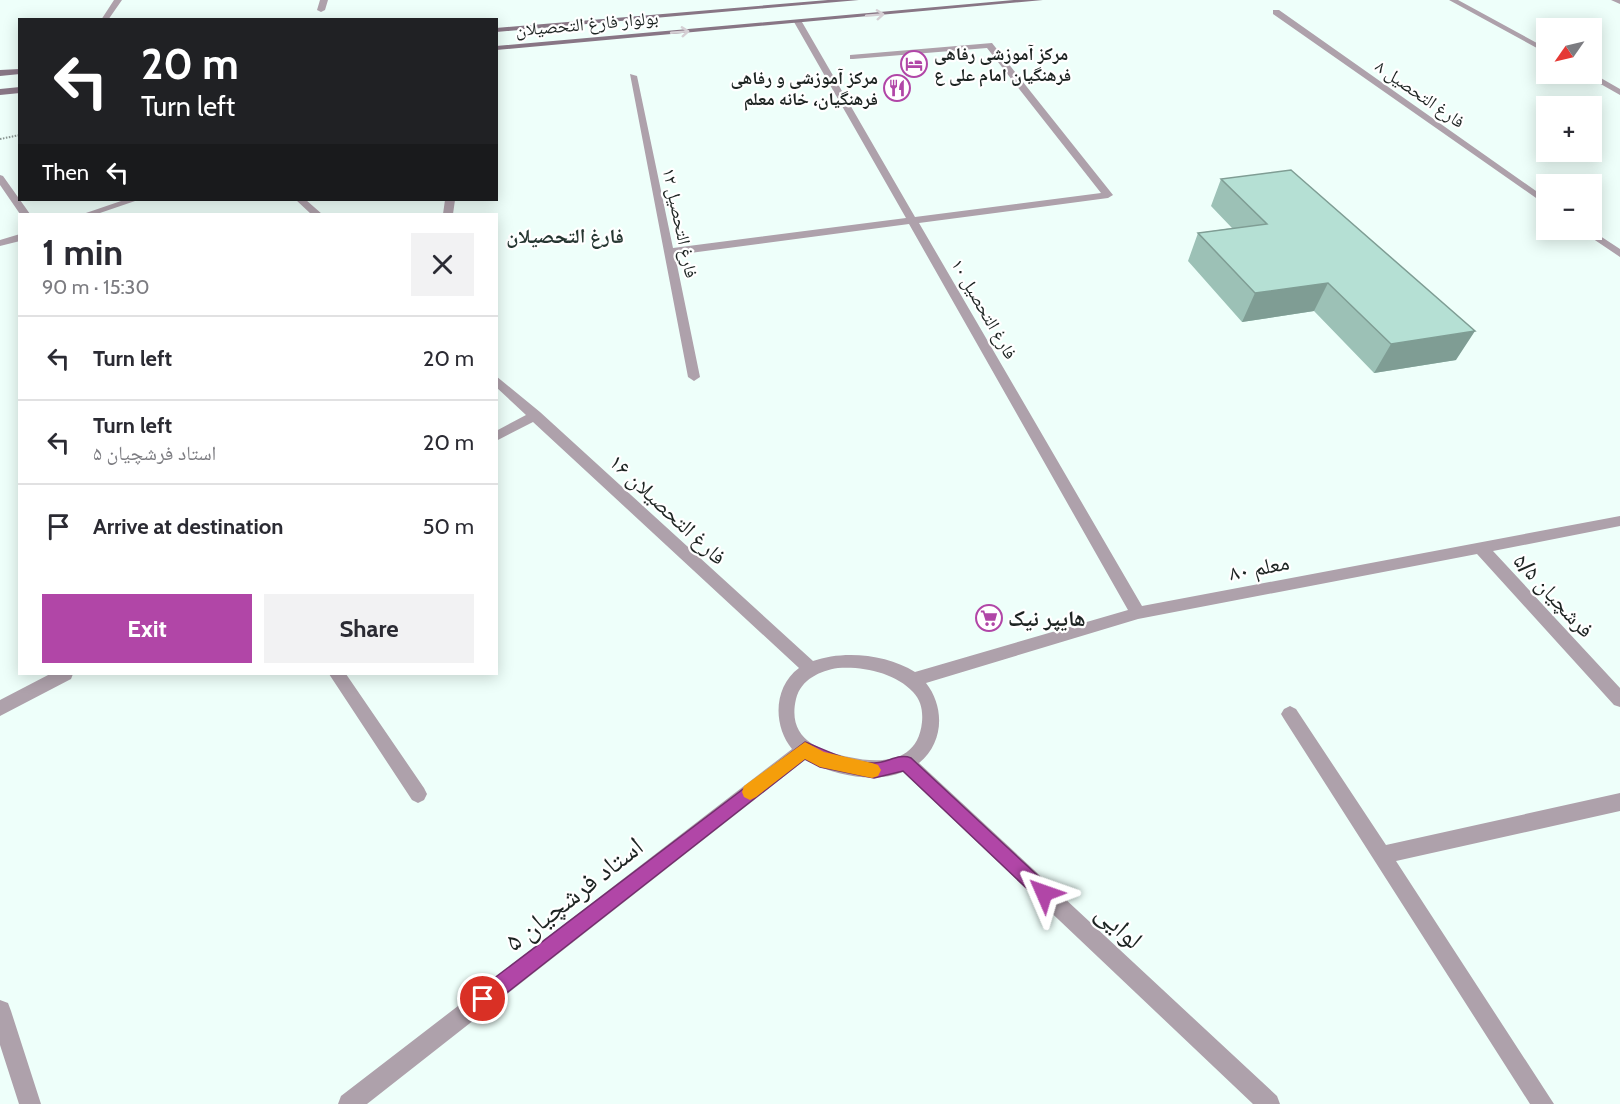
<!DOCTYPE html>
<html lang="en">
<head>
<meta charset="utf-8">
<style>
  body { margin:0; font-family:Cabin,"Noto Naskh Arabic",sans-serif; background:#f2f2f3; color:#2b2b33; height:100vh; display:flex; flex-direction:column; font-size:22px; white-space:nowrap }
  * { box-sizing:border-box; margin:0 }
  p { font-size:20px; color:#7c7c81 }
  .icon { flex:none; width:33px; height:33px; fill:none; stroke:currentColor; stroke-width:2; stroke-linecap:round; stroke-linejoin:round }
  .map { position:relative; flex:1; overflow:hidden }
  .drawer { position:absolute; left:18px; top:213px; width:480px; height:462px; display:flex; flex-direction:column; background:#fff; border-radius:0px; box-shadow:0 3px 15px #0003 }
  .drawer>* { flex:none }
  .hud { position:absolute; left:18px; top:18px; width:480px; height:183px; border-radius:0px; box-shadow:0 3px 15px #0003; background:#202124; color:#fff; overflow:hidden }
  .needle { width:39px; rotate:236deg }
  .buttons { position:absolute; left:1536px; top:18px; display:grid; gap:12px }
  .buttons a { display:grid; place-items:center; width:66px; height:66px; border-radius:0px; background:#fff; box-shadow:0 3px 15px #0003; font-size:30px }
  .pin { position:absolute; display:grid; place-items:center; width:51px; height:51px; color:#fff; margin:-26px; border:3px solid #fff; border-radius:50%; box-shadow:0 2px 6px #0007 }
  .me { position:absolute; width:66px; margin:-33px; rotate:313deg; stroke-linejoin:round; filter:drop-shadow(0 0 4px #0008) }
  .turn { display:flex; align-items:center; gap:21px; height:126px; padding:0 24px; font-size:27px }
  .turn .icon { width:78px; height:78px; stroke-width:2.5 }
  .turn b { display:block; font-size:42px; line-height:51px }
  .then { display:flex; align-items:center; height:57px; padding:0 24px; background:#0003; gap:12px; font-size:22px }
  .round { display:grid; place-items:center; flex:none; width:63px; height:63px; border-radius:0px; background:#f2f2f3 }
  .overview { display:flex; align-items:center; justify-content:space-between; height:102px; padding:0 24px }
  h1 { font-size:36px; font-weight:700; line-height:45px }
  .cta { display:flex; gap:12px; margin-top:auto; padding:12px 24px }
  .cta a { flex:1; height:69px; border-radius:0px; background:#b146a7; color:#fff; font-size:24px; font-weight:700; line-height:69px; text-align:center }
  .cta a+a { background:#f2f2f3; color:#2b2b33 }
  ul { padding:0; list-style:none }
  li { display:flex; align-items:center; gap:18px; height:84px; padding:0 24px; border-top:2px solid #e1e1e2 }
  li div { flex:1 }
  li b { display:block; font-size:22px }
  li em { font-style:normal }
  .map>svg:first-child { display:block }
</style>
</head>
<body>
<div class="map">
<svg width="1620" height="1104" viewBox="0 0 1620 1104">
  <rect width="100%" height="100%" fill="#eefffa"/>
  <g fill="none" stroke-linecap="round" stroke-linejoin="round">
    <path stroke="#8a9693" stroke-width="2" stroke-dasharray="1.5 1.5" stroke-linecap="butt" d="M 0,139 L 20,135"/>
    <path fill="#aea1ab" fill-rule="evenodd" d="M 114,0 L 122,0 L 108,20 L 101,20 Z
      M 320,0 L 328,0 L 325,10 L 321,12 L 317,10 Z
      M 1449,0 L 1458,0 L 1546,48 L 1546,53 Z
      M 1611,0 L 1620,0 L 1620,4 Z
      M 1273,10 L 1279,10 L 1546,198 L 1546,205 L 1273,14 Z
      M 798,20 L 802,22 L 915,217 L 1101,193 L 987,48 L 853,59 L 850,59 L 850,55 L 992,43 L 1113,195 L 1108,198 L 919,223 L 1142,606 L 1620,516 L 1620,526 L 1493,551 L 1620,688 L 1620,707 L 1614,705 L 1477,554 L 1138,619 L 926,683 C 945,707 944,743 919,763 L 1277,1096 L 1280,1104 L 1253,1104 L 903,772 C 874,784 833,775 805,760 L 367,1104 L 338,1104 L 341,1096 L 792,749 C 773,726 773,687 799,668 L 533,422 L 496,441 L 496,431 L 526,415 L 496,387 L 496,376 L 540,412 L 813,661 C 843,650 887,654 915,672 L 1128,610 L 909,224 L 675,255 L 700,377 L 694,381 L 688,377 L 630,74 L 637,76 L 673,248 L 906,218 L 794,22 ZM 838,668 C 863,666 896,673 913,692 C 921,700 923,711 922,722 C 918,763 881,764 849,757 C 817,750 787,738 796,699 C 801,679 820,671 838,668 Z
      M 1592,73 L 1620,89 L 1620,95 L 1583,74 Z
      M 0,175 L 3,176 L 30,214 L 20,214 L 0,185 Z
      M 124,200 L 138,200 L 97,214 L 83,214 Z
      M 296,200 L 306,200 L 322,214 L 311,214 Z
      M 445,200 L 455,200 L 453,214 L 443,214 Z
      M 1580,230 L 1591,230 L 1620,249 L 1620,257 Z
      M 20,234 L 20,241 L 0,246 L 0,240 Z
      M 50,674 L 73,674 L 71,679 L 0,716 L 0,700 Z
      M 329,674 L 346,674 L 424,788 L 427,794 L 424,800 L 418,803 L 412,800 Z
      M 1290,706 L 1296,709 L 1386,845 L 1620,793 L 1620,811 L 1396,861 L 1554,1104 L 1530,1104 L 1284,719 L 1281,714 L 1284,709 Z
      M 0,1000 L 8,1003 L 11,1011 L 41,1104 L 19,1104 L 0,1045 Z"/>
    <path fill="#887685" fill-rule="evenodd" d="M 828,0 L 859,0 L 496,32 L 496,28 Z
      M 1014,0 L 1043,0 L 496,50 L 496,46 Z
      M 20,69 L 20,74 L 0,76 L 0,70 Z
      M 20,87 L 20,93 L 0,95 L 0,89 Z"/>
  </g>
  <path fill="#9cc1b6" d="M 1221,179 L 1456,360 L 1374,373 L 1314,311 L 1242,322 L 1188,261 L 1198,233 L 1232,228 L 1211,206 Z"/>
  <path fill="#7f9d94" d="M 1328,283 L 1314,311 L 1242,322 L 1255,293 Z
    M 1475,331 L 1456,360 L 1374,373 L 1391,344 Z"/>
  <path fill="#b5e0d4" stroke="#7f9d94" stroke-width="1.5" d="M 1291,170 L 1475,331 L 1391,344 L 1328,283 L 1255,293 L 1198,233 L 1267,224 L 1221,179 Z"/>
  <defs><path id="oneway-shaft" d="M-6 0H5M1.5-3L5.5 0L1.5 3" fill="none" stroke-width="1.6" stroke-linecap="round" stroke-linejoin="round" transform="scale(1.5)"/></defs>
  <g stroke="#d5cfd4">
    <use href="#oneway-shaft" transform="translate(875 15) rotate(-5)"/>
    <use href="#oneway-shaft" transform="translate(680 32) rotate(-5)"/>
  </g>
  <path fill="#b146a7" stroke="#732e6d" stroke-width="1.5" d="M 805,742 C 826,750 849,763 874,763 C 887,763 899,753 911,758 L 1050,887 L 1053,893 L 1050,899 L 1044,902 L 1038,899 L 903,771 L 874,778 L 820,767 L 805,759 L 490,1006 L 483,1009 L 476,1006 L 473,999 L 476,992 Z"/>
  <path fill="#f59e0b" d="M 805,742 L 824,752 L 872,763 L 878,765 L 881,770 L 878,776 L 872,778 L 820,767 L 805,759 L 756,797 L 750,800 L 744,797 L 742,792 L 744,786 Z"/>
  <defs>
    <symbol id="hotel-ring" viewBox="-11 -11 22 22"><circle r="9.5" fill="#fff" stroke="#b146a7" stroke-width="1.5"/><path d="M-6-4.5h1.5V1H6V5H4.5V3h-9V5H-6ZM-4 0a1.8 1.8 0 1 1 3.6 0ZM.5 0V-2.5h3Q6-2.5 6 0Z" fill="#b146a7"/></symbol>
    <symbol id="restaurant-ring" viewBox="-11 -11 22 22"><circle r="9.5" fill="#fff" stroke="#b146a7" stroke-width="1.5"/><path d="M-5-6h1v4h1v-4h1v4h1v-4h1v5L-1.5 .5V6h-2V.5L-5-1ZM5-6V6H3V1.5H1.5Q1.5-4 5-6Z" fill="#b146a7"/></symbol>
    <symbol id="supermarket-ring" viewBox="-11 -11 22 22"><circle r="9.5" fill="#fff" stroke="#b146a7" stroke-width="1.5"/><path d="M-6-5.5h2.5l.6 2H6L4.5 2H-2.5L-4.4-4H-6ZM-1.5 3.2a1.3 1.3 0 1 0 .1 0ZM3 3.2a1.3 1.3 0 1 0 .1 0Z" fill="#b146a7"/></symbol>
  </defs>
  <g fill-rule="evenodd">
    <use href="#hotel-ring" x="899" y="49" width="30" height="30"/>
    <use href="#restaurant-ring" x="882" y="73" width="30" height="30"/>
    <use href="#supermarket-ring" x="974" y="603" width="30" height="30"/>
  </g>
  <g text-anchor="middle" stroke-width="4.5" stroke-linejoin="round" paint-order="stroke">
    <g font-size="18" fill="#1d2422" stroke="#fff">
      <text transform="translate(587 24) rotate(-5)" y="6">بولوار فارغ التحصیلان</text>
      <text transform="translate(1420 94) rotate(35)" y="6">فارغ التحصیل ۸</text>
      <text transform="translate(680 223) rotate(78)" y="6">فارغ التحصیل ۱۲</text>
      <text transform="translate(984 309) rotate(60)" y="6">فارغ التحصیل ۱۰</text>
    </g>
    <g font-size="18" font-weight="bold" fill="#1d2422" stroke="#fff" text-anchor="start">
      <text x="934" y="60">مرکز آموزشی رفاهی<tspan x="934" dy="21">فرهنگیان امام علی ع</tspan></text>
      <text x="878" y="84" text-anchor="end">مرکز آموزشی و رفاهی<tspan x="878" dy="21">فرهنگیان، خانه معلم</tspan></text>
    </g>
    <g font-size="20" font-weight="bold" fill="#253631" stroke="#fff">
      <text x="565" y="243">فارغ التحصیلان</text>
    </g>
    <g font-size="22" fill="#1d2422" stroke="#fff">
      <text transform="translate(668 509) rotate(43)" y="8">فارغ التحصیلان ۱۶</text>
      <text transform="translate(1259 567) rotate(-11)" y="8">معلم ۸۰</text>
      <text transform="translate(1554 595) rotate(47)" y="8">فرشچیان ۵/۵</text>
    </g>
    <g font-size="22" font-weight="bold" fill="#1d2422" stroke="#fff" text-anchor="start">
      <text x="1008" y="626">هایپر نیک</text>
    </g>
    <g font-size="27" fill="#1d2422" stroke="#fff">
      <text transform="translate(574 894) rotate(-38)" y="9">استاد فرشچیان ۵</text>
      <text transform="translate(1119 926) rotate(43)" y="9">لوایی</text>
    </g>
  </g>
</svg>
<div class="buttons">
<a><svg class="needle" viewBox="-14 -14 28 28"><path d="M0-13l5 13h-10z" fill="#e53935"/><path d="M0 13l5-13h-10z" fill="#7c7c81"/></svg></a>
<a>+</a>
<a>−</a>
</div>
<div class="pin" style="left:483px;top:999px;background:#d93025"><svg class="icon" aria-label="arrive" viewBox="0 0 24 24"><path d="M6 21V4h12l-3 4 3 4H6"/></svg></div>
<svg class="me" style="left:1044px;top:893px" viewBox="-20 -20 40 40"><path d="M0-17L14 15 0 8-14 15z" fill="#b146a7" stroke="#fff" stroke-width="4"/></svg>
<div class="hud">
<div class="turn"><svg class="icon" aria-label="left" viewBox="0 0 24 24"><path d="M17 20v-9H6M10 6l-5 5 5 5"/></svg><div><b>20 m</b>Turn left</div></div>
<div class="then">Then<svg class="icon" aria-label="left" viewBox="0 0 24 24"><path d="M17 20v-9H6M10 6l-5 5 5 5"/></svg></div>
</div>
<section class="drawer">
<div class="overview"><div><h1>1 min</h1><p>90 m · 15:30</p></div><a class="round"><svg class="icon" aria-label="close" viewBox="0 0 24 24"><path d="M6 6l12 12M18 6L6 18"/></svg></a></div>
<ul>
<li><svg class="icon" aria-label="left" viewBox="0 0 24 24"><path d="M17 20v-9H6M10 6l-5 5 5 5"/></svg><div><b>Turn left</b></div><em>20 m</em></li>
<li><svg class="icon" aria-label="left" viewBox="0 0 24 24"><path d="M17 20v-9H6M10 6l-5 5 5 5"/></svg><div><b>Turn left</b><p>استاد فرشچیان ۵</p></div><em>20 m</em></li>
<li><svg class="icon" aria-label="arrive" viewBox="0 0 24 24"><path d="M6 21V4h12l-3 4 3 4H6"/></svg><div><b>Arrive at destination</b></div><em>50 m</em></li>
</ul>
<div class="cta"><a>Exit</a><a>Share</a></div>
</section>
</div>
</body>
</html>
